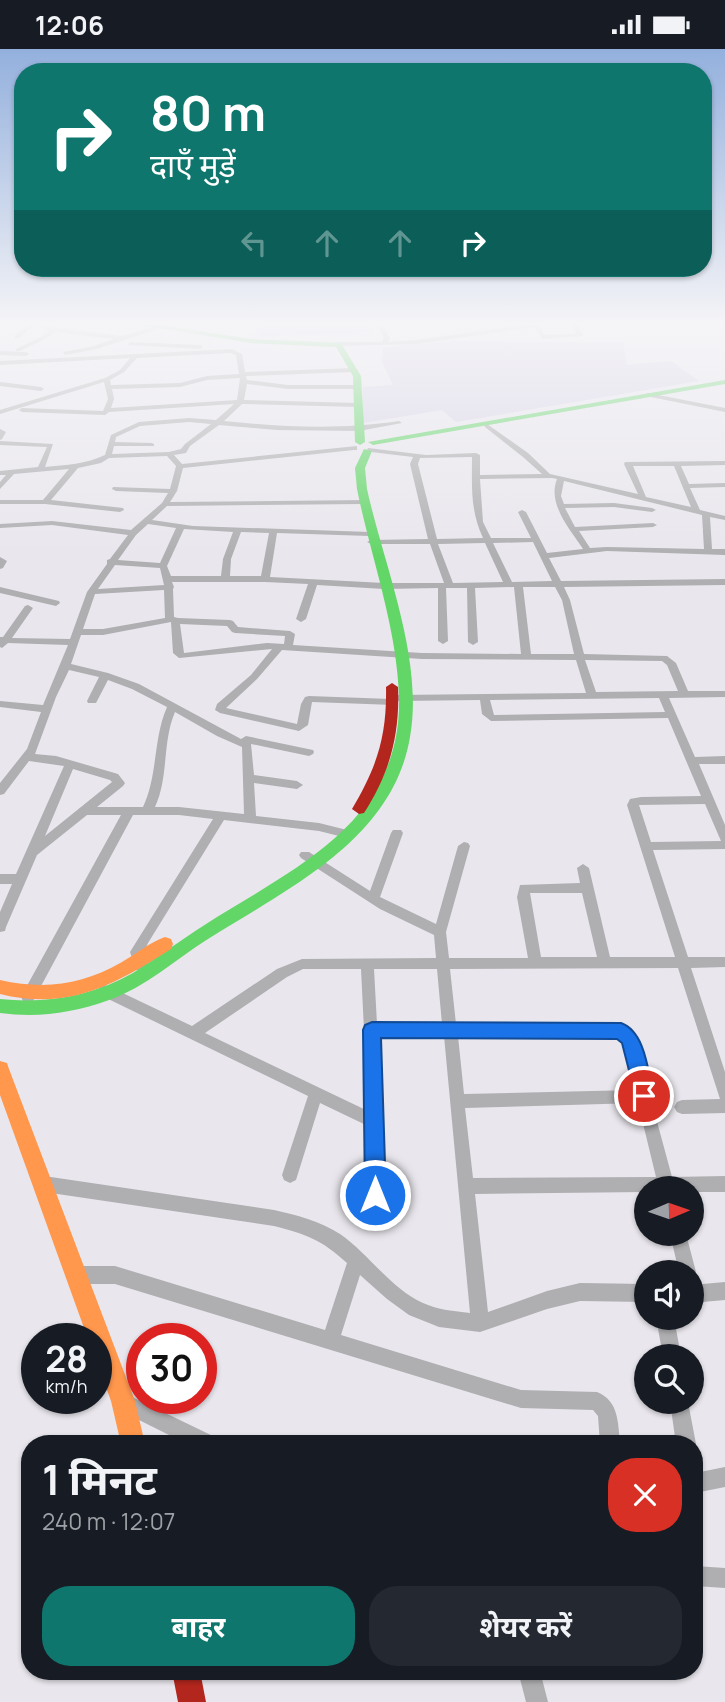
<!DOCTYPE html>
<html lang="hi">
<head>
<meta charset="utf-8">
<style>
  body { margin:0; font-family:Manrope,"Noto Sans Devanagari",sans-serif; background:#242831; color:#f1f3f6; height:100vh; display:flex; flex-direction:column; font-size:26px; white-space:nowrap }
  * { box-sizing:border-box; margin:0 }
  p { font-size:23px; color:#9ea1a6 }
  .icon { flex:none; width:38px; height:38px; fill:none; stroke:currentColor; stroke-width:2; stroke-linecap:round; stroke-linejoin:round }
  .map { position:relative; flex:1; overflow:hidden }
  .side { position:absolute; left:21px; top:1386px; width:682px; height:245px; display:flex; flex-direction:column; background:#171b24; border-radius:28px; box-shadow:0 2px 5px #0004 }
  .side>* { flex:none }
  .top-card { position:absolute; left:14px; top:14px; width:698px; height:214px; border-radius:28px; box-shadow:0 2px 5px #0004; background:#0f766e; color:#fff; overflow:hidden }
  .needle { width:46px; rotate:88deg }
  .fabs { position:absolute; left:634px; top:1127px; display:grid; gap:14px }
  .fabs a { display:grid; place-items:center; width:70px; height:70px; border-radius:50%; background:#171b24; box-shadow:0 2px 5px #0004; font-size:35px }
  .speed { position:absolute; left:21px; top:1274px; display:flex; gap:14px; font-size:35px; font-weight:700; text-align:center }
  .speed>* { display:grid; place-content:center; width:91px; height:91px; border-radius:50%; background:#171b24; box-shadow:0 2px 5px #0004; line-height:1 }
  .speed small { font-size:18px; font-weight:400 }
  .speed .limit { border:10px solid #d22; background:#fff; color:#111 }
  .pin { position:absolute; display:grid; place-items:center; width:60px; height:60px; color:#fff; margin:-30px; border:4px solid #fff; border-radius:50%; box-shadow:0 2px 7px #0007 }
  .me { position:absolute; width:77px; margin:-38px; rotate:0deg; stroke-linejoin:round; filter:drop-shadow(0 0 5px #0008) }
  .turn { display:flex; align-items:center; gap:24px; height:147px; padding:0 21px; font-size:32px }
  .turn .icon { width:91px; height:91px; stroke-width:2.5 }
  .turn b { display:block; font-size:49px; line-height:60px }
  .lanes { display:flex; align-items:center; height:66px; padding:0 21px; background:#0003; justify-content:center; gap:35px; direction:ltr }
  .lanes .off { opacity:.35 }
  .round { display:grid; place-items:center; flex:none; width:74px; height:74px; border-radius:28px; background:#242831 }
  .overview { display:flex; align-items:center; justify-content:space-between; height:119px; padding:0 21px }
  h1 { font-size:42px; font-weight:700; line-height:52px }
  .primary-button { display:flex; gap:14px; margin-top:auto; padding:14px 21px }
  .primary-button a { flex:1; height:80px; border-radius:28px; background:#0f766e; color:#fff; font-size:28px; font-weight:700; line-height:80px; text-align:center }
  .primary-button a+a { background:#242831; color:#f1f3f6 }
  .status { display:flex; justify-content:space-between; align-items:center; height:49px; padding:0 35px; background:#171b24; direction:ltr }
  .status svg { height:19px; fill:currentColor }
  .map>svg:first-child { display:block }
</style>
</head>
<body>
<div class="status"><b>12:06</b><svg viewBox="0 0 49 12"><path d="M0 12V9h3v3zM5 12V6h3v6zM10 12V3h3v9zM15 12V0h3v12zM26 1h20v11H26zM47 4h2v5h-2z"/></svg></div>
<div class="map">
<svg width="725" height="1653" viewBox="0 0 725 1653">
  <rect width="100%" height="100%" fill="#e9e7ed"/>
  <path fill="#d8d3e6" d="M 281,276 L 371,276 L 374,283 L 260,288 L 258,279 Z
    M 455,292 L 623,294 L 627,316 L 671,312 L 699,332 L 456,373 L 442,361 L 363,374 L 363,338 L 393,336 L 382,313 L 383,298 Z"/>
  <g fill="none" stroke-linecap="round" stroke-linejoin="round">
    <path fill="#afaeb1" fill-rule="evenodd" d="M 28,276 L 34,276 L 19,289 L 15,289 L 15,287 Z
      M 34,276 L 122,287 L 158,277 L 161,279 L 97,300 L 65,306 L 63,303 L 94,297 L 114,290 L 55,283 L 45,290 L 20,302 L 16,302 L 16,300 L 41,288 L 49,282 Z
      M 377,276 L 383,276 L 390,289 L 388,293 L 417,291 L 522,276 L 539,276 L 544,286 L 576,285 L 572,276 L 578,276 L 583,287 L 542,290 L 534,278 L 417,295 L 335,297 L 332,295 L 335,293 L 382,293 L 384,289 Z
      M 130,293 L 200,296 L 203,298 L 200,300 L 128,296 Z
      M 232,300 L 242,305 L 245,323 L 353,319 L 356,321 L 353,323 L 246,327 L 247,331 L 288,336 L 357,336 L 360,338 L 357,340 L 288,340 L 247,335 L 244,351 L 358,354 L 361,356 L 358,358 L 242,355 L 224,372 C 284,378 339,381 399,372 L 402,374 L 359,382 L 277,381 L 219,376 L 190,397 L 186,404 L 174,406 L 182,415 L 357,397 L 357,401 L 354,401 L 183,419 L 177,442 L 170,453 L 367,451 L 367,455 L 364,455 L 167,457 L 152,471 L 193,477 L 370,483 L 374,485 L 370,487 L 277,484 L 270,528 L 384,534 L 444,534 L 430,495 L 371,495 L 367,493 L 371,491 L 428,490 L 410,415 L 413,408 L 371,403 L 367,401 L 368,399 L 426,406 L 476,404 L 480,406 L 480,426 L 542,425 L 523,408 L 485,378 L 484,377 L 487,375 L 528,404 L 550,425 L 638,445 L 624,415 L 625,413 L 725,412 L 725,416 L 681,417 L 689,435 L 725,434 L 725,438 L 690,439 L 700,461 L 725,467 L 725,471 L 710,468 L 712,500 L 725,500 L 725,506 L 607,502 L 549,509 L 561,532 L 725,530 L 725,536 L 564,538 L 570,551 L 584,605 L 667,607 L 676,614 L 688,642 L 725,642 L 725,648 L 669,649 L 695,708 L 725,707 L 725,715 L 699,715 L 725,776 L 725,800 L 653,801 L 688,908 L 725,908 L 725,918 L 691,919 L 725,1023 L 725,1064 L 682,1065 L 677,1063 L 674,1058 L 677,1053 L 682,1051 L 720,1050 L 678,919 L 450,920 L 456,975 L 615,975 L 632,980 L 672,1128 L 725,1127 L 725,1143 L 691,1143 L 691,1139 L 646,1139 L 646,1143 L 475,1145 L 488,1263 L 547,1242 L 580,1234 L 646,1235 L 646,1253 L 580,1252 L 547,1260 L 480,1283 L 439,1278 L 409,1266 L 387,1250 L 360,1226 L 341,1286 L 521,1341 L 597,1343 C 619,1352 618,1374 620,1395 L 600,1395 L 598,1367 L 593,1361 L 521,1359 L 115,1235 L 76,1235 L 70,1232 L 67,1226 L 70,1220 L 76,1217 L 115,1217 L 325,1281 L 347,1214 C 322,1191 306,1185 274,1177 L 44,1143 L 38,1140 L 36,1135 L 38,1130 L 44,1127 L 274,1161 C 296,1166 320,1172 340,1185 C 369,1205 390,1239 423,1254 C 438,1261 454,1262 470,1264 L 444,987 L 378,987 L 384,1073 L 383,1146 L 381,1152 L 375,1154 L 369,1152 L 367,1146 L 368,1077 L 320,1054 L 296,1131 L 290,1134 L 284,1131 L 282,1126 L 308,1047 L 100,946 L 98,942 L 100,938 L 105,936 L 110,938 L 192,977 L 277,920 L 302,910 L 436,909 L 434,886 L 380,860 L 301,809 L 299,806 L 301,803 L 309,803 L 370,842 L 391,784 L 393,781 L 401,781 L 403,784 L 380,848 L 436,875 L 458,797 L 464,793 L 468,794 L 470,797 L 446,883 L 449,909 L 528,909 L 517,848 L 520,836 L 580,834 L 577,819 L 583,815 L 589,819 L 610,908 L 675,908 L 627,756 L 630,750 L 641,748 L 701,747 L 668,669 L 491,672 L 482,665 L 480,651 L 398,652 L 398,655 L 394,656 L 312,653 L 308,676 L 299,682 L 220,664 L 215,661 L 217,655 L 251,626 L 272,600 L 179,609 L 173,604 L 171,573 L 103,586 L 81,586 L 71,615 L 108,624 L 139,635 L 241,690 L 246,687 L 313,701 L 314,703 L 313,705 L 309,707 L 251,695 L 254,726 L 297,732 L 303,736 L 297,740 L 254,734 L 256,767 L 319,774 L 355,783 L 357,786 L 351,790 L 319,782 L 224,771 L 148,894 L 144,903 L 148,917 L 146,921 L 141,922 L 136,921 L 130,903 L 213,770 L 179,766 L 133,766 L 33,952 L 28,954 L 23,952 L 21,948 L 23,944 L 121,766 L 87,766 L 37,806 L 6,878 L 5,882 L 0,883 L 0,863 L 12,835 L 0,835 L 0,825 L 16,825 L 64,717 L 29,712 L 4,745 L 0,746 L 0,734 L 27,700 L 41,663 L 0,658 L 0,652 L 43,656 L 68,596 L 8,594 L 2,599 L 0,598 L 0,588 L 3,588 L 25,557 L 28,556 L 33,559 L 12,589 L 70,590 L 87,543 L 107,515 L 107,511 L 110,510 L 128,486 L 52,476 L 0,479 L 0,475 L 52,472 L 131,481 L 162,454 L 168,444 L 116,442 L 112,440 L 113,438 L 170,440 L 176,417 L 167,407 L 109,409 L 101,414 L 78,419 L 51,451 L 123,459 L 124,461 L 120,463 L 45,455 L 0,455 L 0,451 L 43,451 L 69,420 L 14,425 L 0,440 L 0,433 L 6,426 L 0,426 L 0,422 L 38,418 L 47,398 L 0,396 L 0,392 L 53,395 L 45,418 C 66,416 86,415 105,406 L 111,386 L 139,373 L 189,369 L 216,371 L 234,355 L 109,363 L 105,366 L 22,363 L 19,361 L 22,359 L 103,362 L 108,350 L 104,333 L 0,365 L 0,361 L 105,329 L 120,321 L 130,309 L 0,316 L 0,312 ZM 231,304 L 236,306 L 239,325 L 207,327 L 180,334 L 111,336 L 110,331 L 124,323 L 137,309 ZM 240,329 L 237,351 L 111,359 L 114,350 L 112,340 L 180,338 L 207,331 ZM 189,373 L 211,375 L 185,395 L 181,400 L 169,403 L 112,405 L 114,397 L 154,397 L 154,395 L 152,394 L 115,393 L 116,388 L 140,377 ZM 472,408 C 472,438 470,461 483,489 L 437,490 L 418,415 L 420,409 ZM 633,417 L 674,417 L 691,458 L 646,448 ZM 552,429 L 557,430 C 547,455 570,480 583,500 L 547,504 L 526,463 L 522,461 L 518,463 L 531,489 L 491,489 L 483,473 L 480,430 ZM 564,432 L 702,466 L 704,500 L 607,498 L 590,499 L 579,482 L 653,478 L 657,476 L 653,474 L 575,478 L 565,459 L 614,458 L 652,463 L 656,461 L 652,459 L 614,454 L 564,455 L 561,447 ZM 148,475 L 176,479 L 160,514 L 118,511 L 136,486 ZM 184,480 L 233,483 L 223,510 L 221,527 L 171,527 L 167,517 ZM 241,483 L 269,484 L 261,527 L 230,527 L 231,510 ZM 533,493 L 552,532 L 512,533 L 493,494 ZM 485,494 L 503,533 L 453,534 L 438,495 ZM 115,516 L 160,519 L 164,536 L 98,540 ZM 172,533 L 265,533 L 308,535 L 296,570 L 301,573 L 306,570 L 317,536 L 384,540 L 438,539 L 438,592 L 443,595 L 448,592 L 446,539 L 467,539 L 468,593 L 473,596 L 478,593 L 475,539 L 514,538 L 521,605 L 422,604 L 293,596 L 295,585 L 290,582 L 238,578 L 233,572 L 230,571 L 178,569 L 174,568 L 173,540 L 174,538 ZM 523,538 L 555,538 L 562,551 L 574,605 L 531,605 ZM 164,541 L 165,569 L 103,580 L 83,580 L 95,545 ZM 180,575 L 227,577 L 232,583 L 235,584 L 285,587 L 284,595 L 267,594 L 184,604 ZM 282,601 L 422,610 L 576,611 L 586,644 L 396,646 L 392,647 L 391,650 L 309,647 L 305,648 L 301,655 L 297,675 L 226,659 L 257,630 ZM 585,611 L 662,612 L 667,616 L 678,642 L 596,643 ZM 69,621 L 99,628 L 87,652 L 88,654 L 96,654 L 108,631 L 132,640 L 167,658 C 153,690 158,726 143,758 L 97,758 L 123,737 L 125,734 L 118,725 L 56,707 L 35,705 L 56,648 ZM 659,649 L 665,663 L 494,666 L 490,651 ZM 175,663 L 217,687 L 242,698 L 244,765 L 179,758 L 155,758 C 169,728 162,693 175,663 ZM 73,720 L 110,731 L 112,733 L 45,787 ZM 705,755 L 721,792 L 651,793 L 639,756 ZM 530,844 L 582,844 L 597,908 L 541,908 ZM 303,920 L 361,920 L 368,1062 L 205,984 L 287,928 ZM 374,920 L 437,920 L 442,975 L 377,975 ZM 458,987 L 621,989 L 634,1041 L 464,1045 ZM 638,1054 L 656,1128 L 473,1129 L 465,1059 Z
      M 0,302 L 26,303 L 29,305 L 26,307 L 0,306 Z
      M 0,333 L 41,338 L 44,340 L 41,342 L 0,337 Z
      M 648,344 L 725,359 L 725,363 L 646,347 L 646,345 Z
      M 0,380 L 6,383 L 2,390 L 0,391 Z
      M 0,508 L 7,512 L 3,519 L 0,520 Z
      M 0,538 L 59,552 L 60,554 L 56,557 L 0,544 Z
      M 670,1185 L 686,1185 L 696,1223 L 693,1229 L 691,1230 L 691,1223 L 679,1223 Z
      M 725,1233 L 725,1251 L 691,1254 L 691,1236 Z
      M 656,1269 L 674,1269 L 681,1307 L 663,1307 Z
      M 124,1344 L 215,1388 L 217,1395 L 187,1395 L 117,1360 L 115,1353 L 117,1346 Z
      M 670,1353 L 688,1353 L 696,1395 L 695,1397 L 695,1395 L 676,1395 Z
      M 725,1418 L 725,1438 L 695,1444 L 695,1424 Z
      M 695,1517 L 725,1519 L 725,1539 L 695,1537 Z
      M 518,1622 L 540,1622 L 548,1653 L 526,1653 Z"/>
    <path fill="#63d668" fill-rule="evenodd" d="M 140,276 L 159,276 L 251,290 L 341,294 L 361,327 L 365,393 L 360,396 L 355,393 L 353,327 L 336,298 L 251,294 Z
      M 725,331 L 725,335 L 373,396 L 368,393 Z
      M 364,400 L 372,402 L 365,419 L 367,440 C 384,517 424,610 410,688 C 393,791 287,840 208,890 C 175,911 146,938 109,951 C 73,964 38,969 0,964 L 0,950 C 47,955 92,947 133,924 C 161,906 188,886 217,868 C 305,814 402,767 399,648 C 397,578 371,509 357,440 L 355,419 Z"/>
    <path fill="#ff974d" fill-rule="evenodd" d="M 165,888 L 171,890 L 173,895 L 171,900 C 114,936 69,962 0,945 L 0,931 C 45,941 82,936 122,913 C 136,905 150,893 165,888 Z
      M 0,1012 L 7,1014 L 9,1020 L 135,1352 L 145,1395 L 121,1395 L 111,1352 L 96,1311 L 96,1290 L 88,1290 L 0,1046 Z"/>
    <path fill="#b3261e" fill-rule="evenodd" d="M 392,634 L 398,638 C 400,685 390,724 364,764 L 359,765 L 352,760 C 377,718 387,687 386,638 Z
      M 172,1622 L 200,1622 L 206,1653 L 178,1653 Z"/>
  </g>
  <linearGradient id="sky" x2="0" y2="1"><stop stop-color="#93b0dd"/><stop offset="0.54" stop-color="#f5f4f7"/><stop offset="1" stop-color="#f5f4f7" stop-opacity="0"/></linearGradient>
  <rect width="725" height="507" fill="url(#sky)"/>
  <path fill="#1a73e8" stroke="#114b97" stroke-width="2" d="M 372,973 L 621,974 C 646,983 648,1024 654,1047 L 651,1053 L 644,1056 L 637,1053 L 622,994 L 617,990 L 381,989 L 386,1146 L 383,1153 L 375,1156 L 368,1153 L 365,1146 L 363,981 L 365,976 Z"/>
</svg>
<div class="fabs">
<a><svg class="needle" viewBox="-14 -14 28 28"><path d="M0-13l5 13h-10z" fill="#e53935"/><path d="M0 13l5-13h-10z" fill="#9ea1a6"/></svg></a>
<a><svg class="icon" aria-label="sound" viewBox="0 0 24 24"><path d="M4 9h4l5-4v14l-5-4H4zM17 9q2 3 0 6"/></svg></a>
<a><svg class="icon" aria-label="search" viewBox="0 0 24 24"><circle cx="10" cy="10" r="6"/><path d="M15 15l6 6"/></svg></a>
</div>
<div class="speed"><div>28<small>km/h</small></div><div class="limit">30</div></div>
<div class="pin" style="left:644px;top:1047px;background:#d93025"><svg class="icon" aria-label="arrive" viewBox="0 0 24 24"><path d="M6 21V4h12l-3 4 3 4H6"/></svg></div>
<svg class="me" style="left:375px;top:1146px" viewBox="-20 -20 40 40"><circle r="17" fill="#1a73e8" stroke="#fff" stroke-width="3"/><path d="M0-11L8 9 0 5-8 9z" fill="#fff"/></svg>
<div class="top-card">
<div class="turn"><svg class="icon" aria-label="right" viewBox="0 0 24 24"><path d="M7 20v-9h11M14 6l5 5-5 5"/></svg><div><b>80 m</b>दाएँ मुड़ें</div></div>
<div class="lanes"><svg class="icon off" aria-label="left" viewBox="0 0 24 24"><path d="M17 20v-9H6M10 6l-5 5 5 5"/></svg><svg class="icon off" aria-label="ahead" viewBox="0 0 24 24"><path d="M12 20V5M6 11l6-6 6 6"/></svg><svg class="icon off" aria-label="ahead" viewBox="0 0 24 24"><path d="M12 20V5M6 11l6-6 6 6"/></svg><svg class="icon" aria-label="right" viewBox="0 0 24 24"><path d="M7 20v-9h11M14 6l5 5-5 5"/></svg></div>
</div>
<section class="side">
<div class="overview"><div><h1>1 मिनट</h1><p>240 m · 12:07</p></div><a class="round" style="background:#d93025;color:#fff"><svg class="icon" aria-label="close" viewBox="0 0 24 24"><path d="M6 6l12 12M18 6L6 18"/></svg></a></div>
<div class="primary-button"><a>बाहर</a><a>शेयर करें</a></div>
</section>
</div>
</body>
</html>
